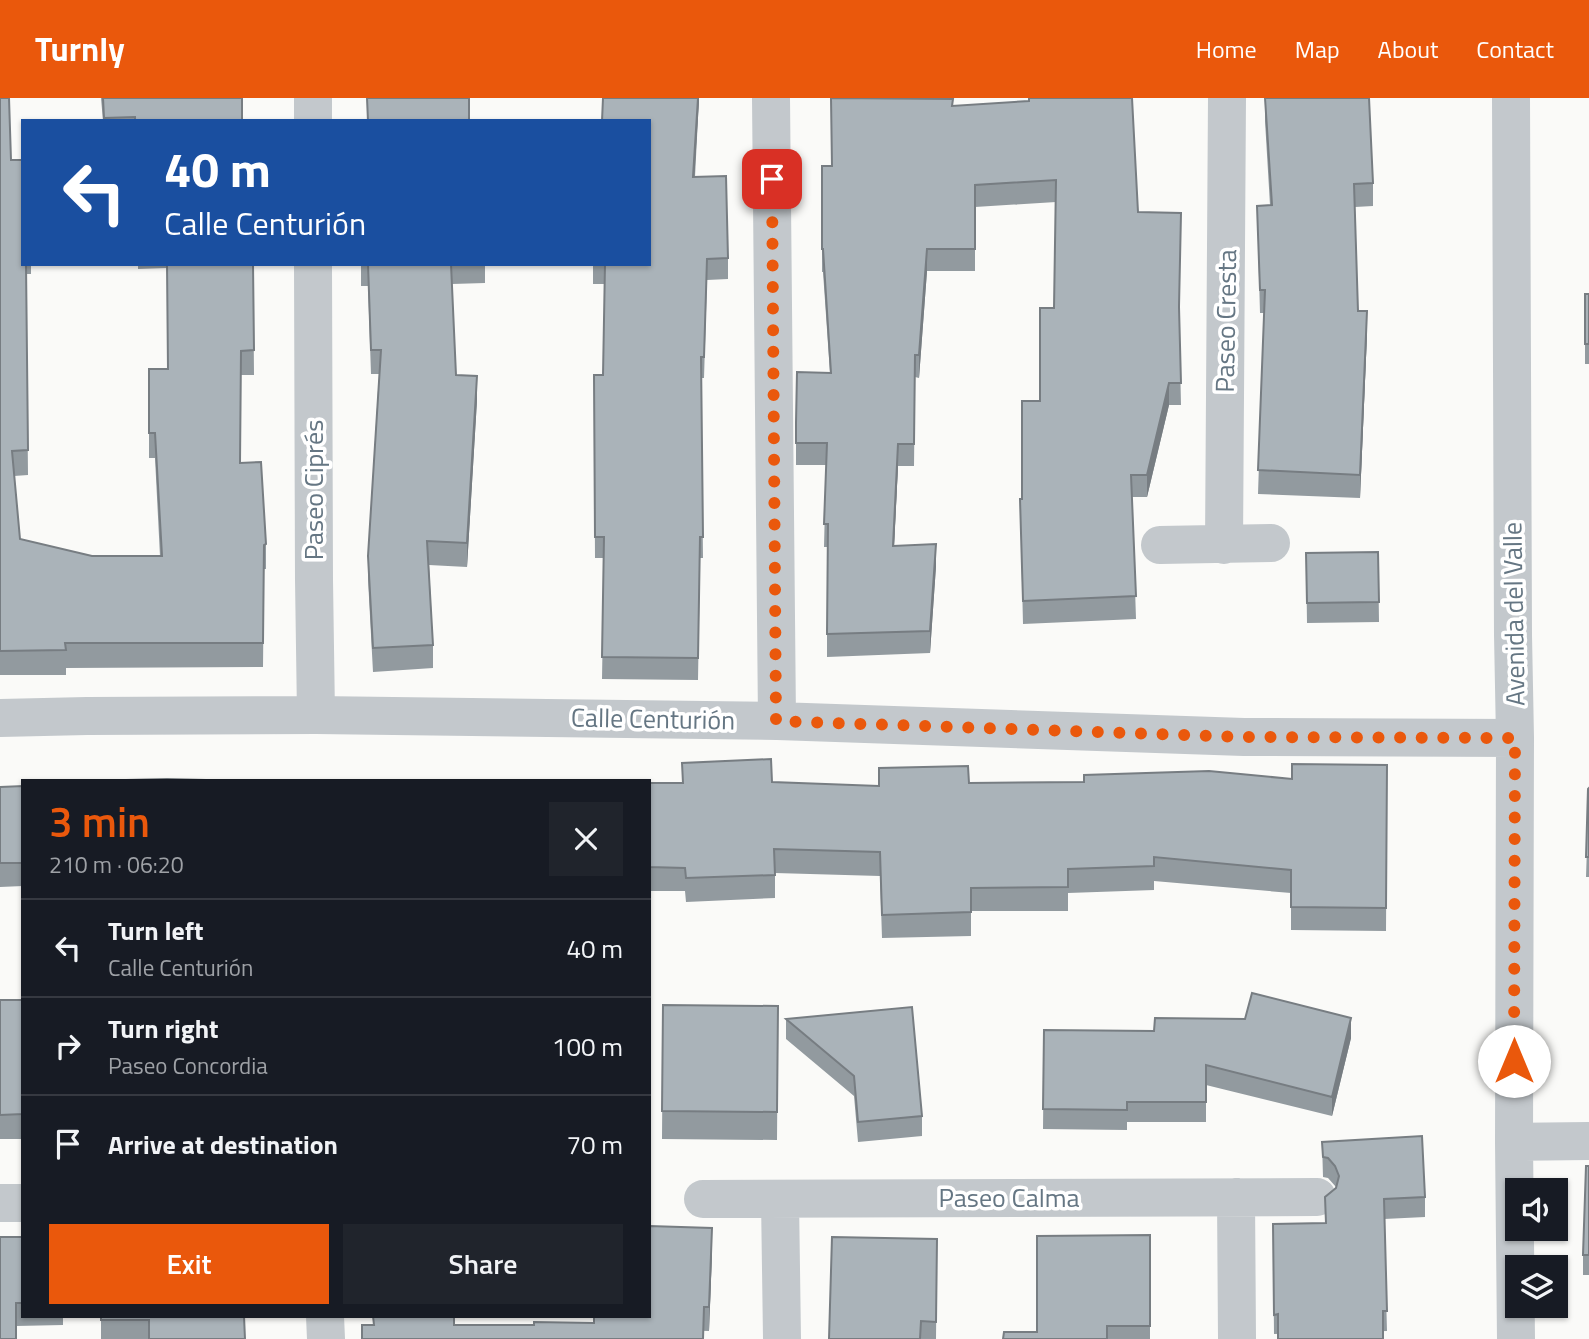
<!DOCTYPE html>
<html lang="en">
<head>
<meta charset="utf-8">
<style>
  body { margin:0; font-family:"Titillium Web",sans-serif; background:#20242c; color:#f1f3f6; height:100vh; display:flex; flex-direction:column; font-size:26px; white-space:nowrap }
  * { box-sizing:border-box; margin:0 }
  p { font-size:23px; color:#9ea1a6 }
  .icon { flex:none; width:38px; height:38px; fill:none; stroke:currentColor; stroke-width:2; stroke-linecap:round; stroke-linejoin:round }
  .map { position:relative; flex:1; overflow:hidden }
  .panel { position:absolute; left:21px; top:681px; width:630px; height:539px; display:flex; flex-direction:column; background:#171b24; border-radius:0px; box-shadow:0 2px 5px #0004 }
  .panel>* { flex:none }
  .hud { position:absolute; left:21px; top:21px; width:630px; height:147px; border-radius:0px; box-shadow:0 2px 5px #0004; background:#1a4fa0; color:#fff; overflow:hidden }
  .tools { position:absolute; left:1505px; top:1080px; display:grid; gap:14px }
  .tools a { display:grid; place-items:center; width:63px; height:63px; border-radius:0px; background:#171b24; box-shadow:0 2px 5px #0004; font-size:35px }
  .pin { position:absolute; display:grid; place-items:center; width:60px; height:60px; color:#fff; margin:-30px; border-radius:14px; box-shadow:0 4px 10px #0006 }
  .me { position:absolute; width:77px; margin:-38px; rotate:0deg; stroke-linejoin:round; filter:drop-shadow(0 0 5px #0008) }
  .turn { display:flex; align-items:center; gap:24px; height:147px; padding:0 28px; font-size:32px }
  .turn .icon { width:91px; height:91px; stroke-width:2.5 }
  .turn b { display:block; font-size:49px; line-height:60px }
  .round { display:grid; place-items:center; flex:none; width:74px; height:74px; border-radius:0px; background:#20242c }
  .headline { display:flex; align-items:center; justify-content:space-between; height:119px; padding:0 28px }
  h1 { font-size:42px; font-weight:600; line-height:52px; color:#ea580c }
  .action { display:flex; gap:14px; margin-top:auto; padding:14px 28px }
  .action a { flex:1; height:80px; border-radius:0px; background:#ea580c; color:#fff; font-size:28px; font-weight:600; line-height:80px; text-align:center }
  .action a+a { background:#20242c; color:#f1f3f6 }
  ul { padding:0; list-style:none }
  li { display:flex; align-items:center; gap:21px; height:98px; padding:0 28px; border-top:2px solid #363941 }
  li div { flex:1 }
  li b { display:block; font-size:26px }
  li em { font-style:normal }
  header { display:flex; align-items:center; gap:42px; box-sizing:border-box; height:98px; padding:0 35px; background:#ea580c; color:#fff }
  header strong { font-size:33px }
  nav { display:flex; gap:38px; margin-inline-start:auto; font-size:24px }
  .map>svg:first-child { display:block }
</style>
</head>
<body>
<header>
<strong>Turnly</strong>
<nav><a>Home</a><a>Map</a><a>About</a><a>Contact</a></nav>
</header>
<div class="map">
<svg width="1589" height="1241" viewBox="0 0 1589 1241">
  <rect width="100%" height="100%" fill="#fafaf8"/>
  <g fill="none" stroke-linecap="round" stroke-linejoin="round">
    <path stroke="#c3c8cc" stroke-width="38" d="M 313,0 L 313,23
      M 771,0 L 777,623
      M 1511,0 L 1513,537 L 1515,640 L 1514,1044 L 1516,1241
      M 313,166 L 314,482 L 316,617
      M 1160,447 L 1271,445
      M 1224,447 L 1227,0
      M 0,620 L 87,618 L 316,617 L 777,623 L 1244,639 L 1515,640
      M 1514,1044 L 1589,1043
      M 1236,1099 L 1237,1241
      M 703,1101 L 1317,1099
      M 780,1101 L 782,1241
      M 0,1105 L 23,1105
      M 325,1218 L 326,1241"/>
  </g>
  <path fill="#929a9f" d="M 0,0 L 11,62 L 23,166 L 31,166 L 31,176 L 26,176 L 28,377 L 14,378 L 20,441 L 92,458 L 160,458 L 155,360 L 149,360 L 149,271 L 168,271 L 167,170 L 138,171 L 138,166 L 253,166 L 254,277 L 241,277 L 240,365 L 266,446 L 266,471 L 264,471 L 263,569 L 66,570 L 66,577 L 0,577 Z
    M 101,0 L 242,0 L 242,23 L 103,23 Z
    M 699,0 L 695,79 L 728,160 L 728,181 L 707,182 L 704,280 L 701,280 L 703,460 L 700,460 L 698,582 L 602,581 L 604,460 L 595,460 L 594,277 L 603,277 L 605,186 L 593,186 L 593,166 L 649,166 Z
    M 1265,0 L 1373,85 L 1373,108 L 1355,109 L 1358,213 L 1367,236 L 1360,400 L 1258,396 L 1264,215 L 1260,215 L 1257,108 L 1270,107 L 1265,23 Z
    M 883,1 L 952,8 L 1138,114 L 1179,218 L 1181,307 L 1169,307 L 1147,399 L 1132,399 L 1136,521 L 1023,526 L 1020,401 L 1022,401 L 1040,303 L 1054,210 L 1056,104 L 975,109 L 975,173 L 927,173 L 919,280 L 915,279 L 914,368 L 898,368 L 894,448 L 936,468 L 930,555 L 827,559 L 827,449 L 824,449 L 826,367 L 796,367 L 796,325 L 830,275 L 823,174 L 822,174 L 822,68 L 832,68 Z
    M 361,166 L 485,166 L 485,185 L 452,186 L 456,277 L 477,302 L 467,469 L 429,467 L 433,547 L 433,570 L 373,574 L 368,481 L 368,458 L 379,276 L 371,276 L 368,188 L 361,188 Z
    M 1585,196 L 1589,196 L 1589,266 L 1585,266 Z
    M 1378,454 L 1379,524 L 1307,525 L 1306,455 Z
    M 682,665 L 772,684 L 879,688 L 969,685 L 1292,681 L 1387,667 L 1386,833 L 1291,832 L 1291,795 L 1154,783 L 1154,792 L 1068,795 L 1068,813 L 971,813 L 971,838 L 882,840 L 880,778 L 775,775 L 775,800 L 686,804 L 685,793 L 649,793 L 649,685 L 682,685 Z
    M 23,688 L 23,788 L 0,789 L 0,689 Z
    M 1589,690 L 1589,779 L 1586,779 Z
    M 0,902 L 23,902 L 23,1041 L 0,1041 Z
    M 663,907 L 778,908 L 777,1042 L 662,1041 Z
    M 786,921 L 922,1018 L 922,1038 L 858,1044 L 854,998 L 786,941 Z
    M 1044,932 L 1351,940 L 1332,1018 L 1206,987 L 1206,1024 L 1127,1024 L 1127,1032 L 1043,1031 Z
    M 1322,1044 L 1425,1099 L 1425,1119 L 1384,1121 L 1387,1233 L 1274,1236 L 1273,1126 L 1325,1125 L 1325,1099 L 1336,1089 L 1328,1080 L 1323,1079 Z
    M 1589,1068 L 1589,1177 L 1583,1177 L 1583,1157 Z
    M 1150,1137 L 1150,1241 L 1003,1241 L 1037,1234 Z
    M 23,1139 L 23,1218 L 63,1218 L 63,1227 L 16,1228 L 0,1241 Z
    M 937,1141 L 936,1241 L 829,1241 Z
    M 712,1154 L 709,1233 L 454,1227 L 534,1227 L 594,1225 Z
    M 101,1218 L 244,1218 L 245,1241 L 101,1241 Z"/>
  <path fill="#777d82" d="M 698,0 L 699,0 L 699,3 L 693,101 L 693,79 Z
    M 927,151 L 927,173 L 919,280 L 919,257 Z
    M 1367,213 L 1367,236 L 1360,400 L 1360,377 Z
    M 477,278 L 477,302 L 467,469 L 467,445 Z
    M 1169,285 L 1169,307 L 1147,399 L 1147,377 Z
    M 898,346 L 898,368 L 893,471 L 893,448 Z
    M 936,446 L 936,468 L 930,555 L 930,533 Z
    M 1351,920 L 1351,940 L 1332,1018 L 1332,999 Z
    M 712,1130 L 712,1154 L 709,1233 L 709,1209 Z"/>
  <path fill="#aab3b9" stroke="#777d82" stroke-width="2" d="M 0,0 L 9,0 L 11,62 L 23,62 L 23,166 L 26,166 L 28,352 L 12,353 L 20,441 L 92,458 L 162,458 L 155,335 L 149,335 L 149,271 L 168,271 L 167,166 L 253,166 L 254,252 L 241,253 L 240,365 L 261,364 L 266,446 L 264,447 L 263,545 L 65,545 L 66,552 L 0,553 Z
    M 103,0 L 242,0 L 242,23 L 135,23 L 135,19 L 104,20 Z
    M 367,0 L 469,0 L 469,23 L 368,23 Z
    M 603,0 L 698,0 L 693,79 L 726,78 L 728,160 L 707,161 L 704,259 L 701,259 L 703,439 L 700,439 L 698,560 L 602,559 L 604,439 L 595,439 L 594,277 L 603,277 L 605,166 L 649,166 L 649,23 L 602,23 Z
    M 831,0 L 953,1 L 952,8 L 1029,3 L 1029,0 L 1132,0 L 1138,114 L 1181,115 L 1179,209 L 1181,285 L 1169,285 L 1147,377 L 1131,377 L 1136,498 L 1023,503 L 1020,401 L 1022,401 L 1022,303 L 1040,303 L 1040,210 L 1054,210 L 1056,82 L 975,87 L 975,151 L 927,151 L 919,257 L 915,257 L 914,346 L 898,346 L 893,448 L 936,446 L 930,533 L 827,536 L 828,426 L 824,426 L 827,345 L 796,345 L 796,325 L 797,274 L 831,275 L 823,151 L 822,151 L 822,68 L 832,68 Z
    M 1265,0 L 1369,0 L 1373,85 L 1354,86 L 1358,213 L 1367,213 L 1360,377 L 1258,372 L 1265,192 L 1260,192 L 1257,108 L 1272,107 Z
    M 368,166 L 451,166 L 456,277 L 477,278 L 467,445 L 427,443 L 433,547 L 373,550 L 368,458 L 381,252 L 371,252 Z
    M 1585,196 L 1589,196 L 1589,246 L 1585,246 Z
    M 1378,454 L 1379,504 L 1307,505 L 1306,455 Z
    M 771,661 L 772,684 L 879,688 L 879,670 L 968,668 L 969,685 L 1084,684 L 1084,677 L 1209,673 L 1292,681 L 1292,666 L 1387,667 L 1386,810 L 1291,809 L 1291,772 L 1154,759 L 1154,768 L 1068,771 L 1068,789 L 971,790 L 971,814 L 882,817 L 880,754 L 774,751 L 775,777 L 686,780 L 685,770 L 649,769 L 649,685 L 683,685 L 682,665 Z
    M 167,681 L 206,682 L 126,682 Z
    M 23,688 L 23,765 L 0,765 L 0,689 Z
    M 1589,690 L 1589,759 L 1586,759 L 1588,691 Z
    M 1252,895 L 1351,920 L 1332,999 L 1206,967 L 1206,1004 L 1127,1004 L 1127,1012 L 1043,1011 L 1044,932 L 1154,933 L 1155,920 L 1245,921 Z
    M 0,902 L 23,902 L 23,1016 L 0,1017 Z
    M 663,907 L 778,908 L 777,1014 L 662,1013 Z
    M 912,909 L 922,1018 L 858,1024 L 854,978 L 786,921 Z
    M 1422,1038 L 1425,1099 L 1384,1101 L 1387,1213 L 1383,1213 L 1383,1241 L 1278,1241 L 1278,1216 L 1274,1217 L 1273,1126 L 1326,1125 L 1325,1099 L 1336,1090 L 1339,1078 L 1335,1068 L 1328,1060 L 1323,1059 L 1322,1044 Z
    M 1586,1068 L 1589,1068 L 1589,1157 L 1583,1157 Z
    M 649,1128 L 712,1130 L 709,1209 L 704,1209 L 703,1241 L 362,1241 L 362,1227 L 374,1227 L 373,1218 L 454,1218 L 454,1227 L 534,1227 L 534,1224 L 594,1225 L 594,1218 L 649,1218 Z
    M 1150,1137 L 1150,1228 L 1107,1228 L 1107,1241 L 1003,1241 L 1004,1234 L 1037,1234 L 1037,1138 Z
    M 0,1139 L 23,1139 L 23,1205 L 16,1205 L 16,1241 L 0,1241 Z
    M 832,1139 L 937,1141 L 936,1224 L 921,1223 L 920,1241 L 829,1241 Z
    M 101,1218 L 244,1218 L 245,1241 L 149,1241 L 149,1222 L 101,1222 Z"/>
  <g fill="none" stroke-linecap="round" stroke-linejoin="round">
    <path stroke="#ea580c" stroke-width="12" stroke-dasharray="0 21.6" d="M 772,81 L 776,623 L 1244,639 L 1515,640 L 1514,963"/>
  </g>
  <g text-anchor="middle" stroke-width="7" stroke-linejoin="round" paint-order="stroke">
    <g font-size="26" fill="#657683" stroke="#fff">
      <text transform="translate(1226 223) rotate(-89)" y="9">Paseo Cresta</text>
      <text transform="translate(314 392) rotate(-90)" y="9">Paseo Ciprés</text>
      <text transform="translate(1514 516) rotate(-91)" y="9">Avenida del Valle</text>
      <text transform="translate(653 621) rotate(1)" y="9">Calle Centurión</text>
      <text x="1009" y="1109">Paseo Calma</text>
    </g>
  </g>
</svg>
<div class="tools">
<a><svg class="icon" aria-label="sound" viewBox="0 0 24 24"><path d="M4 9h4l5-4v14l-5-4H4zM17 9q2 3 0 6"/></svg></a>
<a><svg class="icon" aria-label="layers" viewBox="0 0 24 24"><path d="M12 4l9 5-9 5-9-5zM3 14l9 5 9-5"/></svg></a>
</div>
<div class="pin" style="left:772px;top:81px;background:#d93025"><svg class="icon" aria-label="arrive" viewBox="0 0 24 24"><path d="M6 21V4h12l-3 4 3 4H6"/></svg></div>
<svg class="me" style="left:1514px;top:963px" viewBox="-20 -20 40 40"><circle r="19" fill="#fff"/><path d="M0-13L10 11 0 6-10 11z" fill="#ea580c"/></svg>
<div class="hud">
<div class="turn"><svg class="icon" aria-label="left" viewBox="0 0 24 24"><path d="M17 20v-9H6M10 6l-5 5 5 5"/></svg><div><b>40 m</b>Calle Centurión</div></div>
</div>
<section class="panel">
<div class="headline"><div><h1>3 min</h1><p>210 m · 06:20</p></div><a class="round"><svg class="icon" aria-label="close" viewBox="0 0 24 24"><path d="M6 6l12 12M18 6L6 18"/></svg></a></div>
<ul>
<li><svg class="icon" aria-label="left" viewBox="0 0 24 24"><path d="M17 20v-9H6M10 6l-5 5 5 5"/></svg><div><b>Turn left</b><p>Calle Centurión</p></div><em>40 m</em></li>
<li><svg class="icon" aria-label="right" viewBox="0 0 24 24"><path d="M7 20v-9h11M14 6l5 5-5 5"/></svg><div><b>Turn right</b><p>Paseo Concordia</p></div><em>100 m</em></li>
<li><svg class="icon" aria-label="arrive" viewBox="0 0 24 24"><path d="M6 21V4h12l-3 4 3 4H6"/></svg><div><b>Arrive at destination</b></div><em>70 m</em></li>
</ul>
<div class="action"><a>Exit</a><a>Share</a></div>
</section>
</div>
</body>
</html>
